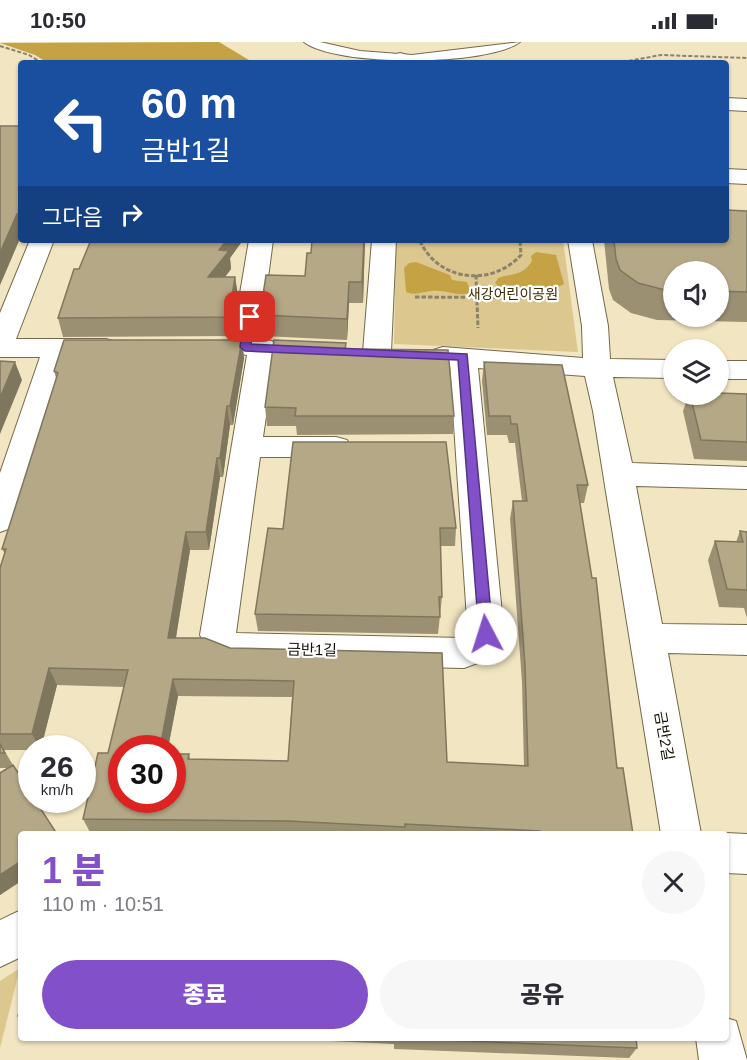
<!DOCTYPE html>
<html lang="ko">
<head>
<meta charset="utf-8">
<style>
  body { margin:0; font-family:Helvetica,"Noto Sans KR",sans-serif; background:#f7f7f7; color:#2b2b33; height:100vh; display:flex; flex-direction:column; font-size:22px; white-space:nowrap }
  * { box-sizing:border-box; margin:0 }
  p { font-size:20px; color:#7c7c81 }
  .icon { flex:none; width:33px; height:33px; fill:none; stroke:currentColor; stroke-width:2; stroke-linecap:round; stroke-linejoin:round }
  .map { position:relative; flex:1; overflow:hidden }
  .drawer { position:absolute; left:18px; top:789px; width:711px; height:210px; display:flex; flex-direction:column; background:#fff; border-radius:6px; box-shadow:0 2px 4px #0004 }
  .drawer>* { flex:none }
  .guide { position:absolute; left:18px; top:18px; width:711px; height:183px; border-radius:6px; box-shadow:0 2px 4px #0004; background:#1a4fa0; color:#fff; overflow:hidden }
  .fabs { position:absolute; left:663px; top:219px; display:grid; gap:12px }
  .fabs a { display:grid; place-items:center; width:66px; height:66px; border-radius:50%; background:#fff; box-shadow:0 2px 4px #0004; font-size:30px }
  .speed { position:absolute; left:18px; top:693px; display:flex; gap:12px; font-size:30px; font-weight:700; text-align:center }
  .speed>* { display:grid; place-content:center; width:78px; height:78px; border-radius:50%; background:#fff; box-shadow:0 2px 4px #0004; line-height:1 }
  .speed small { font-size:15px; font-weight:400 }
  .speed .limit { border:9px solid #d22; background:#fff; color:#111 }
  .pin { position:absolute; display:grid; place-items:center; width:51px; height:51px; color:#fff; margin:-26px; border-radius:12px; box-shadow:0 3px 9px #0006 }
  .me { position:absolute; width:66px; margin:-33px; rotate:355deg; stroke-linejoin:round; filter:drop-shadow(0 0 4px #0008) }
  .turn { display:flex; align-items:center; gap:21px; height:126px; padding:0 24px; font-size:27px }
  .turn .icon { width:78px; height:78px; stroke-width:2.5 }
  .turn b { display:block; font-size:42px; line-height:51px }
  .then { display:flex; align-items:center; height:57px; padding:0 24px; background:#0003; gap:12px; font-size:22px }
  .round { display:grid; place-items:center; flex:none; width:63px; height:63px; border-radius:32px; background:#f7f7f7 }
  .overview { display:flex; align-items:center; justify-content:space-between; height:102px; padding:0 24px }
  h1 { font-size:36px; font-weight:800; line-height:45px; color:#8250c9 }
  .action { display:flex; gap:12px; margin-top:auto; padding:12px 24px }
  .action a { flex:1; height:69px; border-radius:36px; background:#8250c9; color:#fff; font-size:24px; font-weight:800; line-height:69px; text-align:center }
  .action a+a { background:#f7f7f7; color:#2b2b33 }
  .status { display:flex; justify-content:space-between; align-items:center; height:42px; padding:0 30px; background:#fff; direction:ltr }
  .status svg { height:16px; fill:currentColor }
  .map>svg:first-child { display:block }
</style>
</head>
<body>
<div class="status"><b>10:50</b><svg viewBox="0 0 49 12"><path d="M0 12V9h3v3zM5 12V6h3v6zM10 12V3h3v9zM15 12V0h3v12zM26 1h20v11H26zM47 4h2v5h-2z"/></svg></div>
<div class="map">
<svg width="747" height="1018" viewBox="0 0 747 1018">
  <rect width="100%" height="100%" fill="#f2e5c1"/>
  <path fill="#dcc78f" d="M 396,198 L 563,198 L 578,310 L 394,302 Z
    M 20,926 L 0,1006 L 0,939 Z"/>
  <path fill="#c5a345" d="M 219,0 L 254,21 L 48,21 L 35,13 L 0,1 Z
    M 536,210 L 556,213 L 564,242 C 559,244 555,247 551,248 C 536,254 506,254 495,241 L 498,236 C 513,231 523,234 532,219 L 531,214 Z
    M 416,220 L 450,233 L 452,238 L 467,240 L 471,251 C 457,255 445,247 431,249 C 422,250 415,254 406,250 L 404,226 L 409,221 Z"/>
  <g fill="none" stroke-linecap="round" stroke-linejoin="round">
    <defs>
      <path id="lane" d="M 304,0 L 320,0 L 360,9 L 412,13 L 520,0 C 489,24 335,25 304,0 Z"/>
      <path id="street" d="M 400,11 L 407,13 L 410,21 L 390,21 L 393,13 Z
        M 726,56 L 747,57 L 747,69 L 726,68 Z
        M 726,127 L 747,128 L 747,142 L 726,141 Z
        M 30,198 L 54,198 L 16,297 L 106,297 L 116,300 L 120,306 L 116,312 L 68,315 L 16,478 L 11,486 L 0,490 L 0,431 L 40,315 L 0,315 L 0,271 Z
        M 249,198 L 273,198 L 260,297 L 272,299 L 276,305 L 263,395 L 336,395 L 347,398 L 351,405 L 347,412 L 336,415 L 260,415 L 236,591 L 464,596 L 468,592 L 450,323 L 433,320 L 429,314 L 433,308 L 443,305 L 583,316 L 582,284 L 568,198 L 592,198 L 608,284 L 610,317 L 674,318 L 674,336 L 613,335 L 632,421 L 747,425 L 747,447 L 636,444 L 662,582 L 747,583 L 747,613 L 668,611 L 701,792 L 661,792 L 593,369 L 585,334 L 478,326 L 504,592 L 494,615 L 464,626 L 233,621 L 210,612 L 200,593 L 247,313 L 235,311 L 231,305 Z
        M 372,198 L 396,198 L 391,310 L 387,316 L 377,319 L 367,316 L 363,310 Z
        M 718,319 L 747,319 L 747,337 L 718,337 Z
        M 726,791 L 747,792 L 747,832 L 726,831 L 726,792 L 724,792 Z
        M 21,868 L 21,915 L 0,925 L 0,878 Z
        M 726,976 L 736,979 L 747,1018 L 699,1018 L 696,996 L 726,996 Z"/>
    </defs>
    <use href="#lane" stroke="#756949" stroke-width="2"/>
    <use href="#street" stroke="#756949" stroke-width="2"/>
    <path stroke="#8b826a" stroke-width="2" stroke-dasharray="4 2" stroke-linecap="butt" d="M 0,4 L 29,13 L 42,21
      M 617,21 L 661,13 L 747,16"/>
    <path stroke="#8b826a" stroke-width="3" stroke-dasharray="4.5 2" stroke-linecap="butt" d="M 420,199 C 439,240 492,245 521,213 L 520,198
      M 476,233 L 478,286
      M 415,255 L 557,256"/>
    <use href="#lane" fill="#fff" fill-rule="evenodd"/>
    <use href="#street" fill="#fff" fill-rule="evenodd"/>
  </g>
  <path fill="#9c9073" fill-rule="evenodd" d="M 21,84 L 21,194 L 0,243 Z
    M 747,169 L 747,280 L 657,278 L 631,271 L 613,258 L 609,247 L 604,198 L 726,198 ZM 674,230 L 718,230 L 718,274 L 674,274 Z
    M 91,198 L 243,198 L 230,216 L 231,227 L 225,235 L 235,235 L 238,254 L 231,294 L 63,295 L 58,276 Z
    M 312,198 L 365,198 L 363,261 L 349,261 L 347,298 L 263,294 L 260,273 L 305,234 L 311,211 Z
    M 242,298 L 244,316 L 233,383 L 230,383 L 223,435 L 220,435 L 209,508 L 190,508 L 176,596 L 230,606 L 442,611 L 447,720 L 524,724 L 522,640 L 510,477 L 513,459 L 522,459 L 515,401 L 509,401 L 507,393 L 487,393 L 482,339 L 484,320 L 588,443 L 584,461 L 580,461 L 617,726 L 633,792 L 91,792 L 83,777 L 108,711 L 124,645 L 57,643 L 41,706 L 32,706 L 32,708 L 4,708 L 13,723 L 21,792 L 21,839 L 0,853 L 7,726 L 0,726 L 0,526 L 5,512 L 2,507 L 56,336 L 54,329 ZM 178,654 L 292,655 L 288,719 L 190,717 L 189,712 L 122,758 L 122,706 L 168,706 Z
    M 346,307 L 454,374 L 453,392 L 297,393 L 296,384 L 267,384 L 265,365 Z
    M 689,352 L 747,352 L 747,419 L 694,417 L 683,369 Z
    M 456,486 L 455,504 L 440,504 L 442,555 L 438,592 L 258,589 L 255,572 L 283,487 Z
    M 740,489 L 747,490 L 747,576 L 744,566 L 719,565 L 708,518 L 715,499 L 736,500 Z
    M 267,996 L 636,996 L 637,1006 L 629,1016 L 394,1007 L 394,1002 Z"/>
  <path fill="#7f765e" d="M 17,172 L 21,186 L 21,194 L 0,243 L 0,211 Z
    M 227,198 L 243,198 L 230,216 L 231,227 L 211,253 L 208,235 L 219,208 Z
    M 364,198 L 365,198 L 363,261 L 362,240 Z
    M 235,235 L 238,254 L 231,294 L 229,275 Z
    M 349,240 L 349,261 L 347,298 L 347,277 Z
    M 242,298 L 244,316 L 233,383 L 230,364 Z
    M 15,320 L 22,338 L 0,392 L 0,356 Z
    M 227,364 L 230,383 L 223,435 L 220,416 Z
    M 217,416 L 220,435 L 209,508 L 206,490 Z
    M 186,490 L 190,508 L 173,613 L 168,596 Z
    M 49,626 L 57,643 L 41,706 L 40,706 L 32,692 Z
    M 173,637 L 178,654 L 168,706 L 160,706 Z
    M 21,819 L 21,839 L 0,853 L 0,833 Z"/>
  <path fill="#b5a886" stroke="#7f765e" stroke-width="1.5" fill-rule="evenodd" d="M 0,84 L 21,84 L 21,172 L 17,172 L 0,211 Z
    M 726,168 L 747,169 L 747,250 L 718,249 L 718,230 L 674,230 L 674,248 L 665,248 L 638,241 L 620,228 L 616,217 L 614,198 L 726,198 Z
    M 91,198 L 227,198 L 219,208 L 229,209 L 208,235 L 235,235 L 229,275 L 58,276 L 74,227 L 79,227 Z
    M 312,198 L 364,198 L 362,240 L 349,240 L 347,277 L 260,273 L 266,233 L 305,234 L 307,211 L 311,211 Z
    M 64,298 L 242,298 L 230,364 L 227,364 L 220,416 L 217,416 L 206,490 L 186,490 L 168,596 L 205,596 L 230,606 L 442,611 L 447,720 L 528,724 L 525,623 L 513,459 L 527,459 L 517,382 L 511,382 L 510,374 L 489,374 L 484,320 L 562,323 L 588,443 L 577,443 L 592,536 L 596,536 L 617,726 L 623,726 L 633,792 L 541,792 L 540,789 L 405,782 L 405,785 L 288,779 L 83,777 L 98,711 L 108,711 L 128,628 L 49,626 L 32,692 L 0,692 L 0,526 L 6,507 L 2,507 L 58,331 L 54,329 ZM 173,637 L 294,639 L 288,719 L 188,717 L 189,712 L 172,712 L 172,758 L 122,758 L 122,706 L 160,706 Z
    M 274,298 L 346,301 L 345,307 L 448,308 L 454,374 L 295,374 L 296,366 L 265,365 Z
    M 0,319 L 15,320 L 0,356 Z
    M 718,351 L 747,352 L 747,400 L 701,398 L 690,352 L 718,352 Z
    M 293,400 L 446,400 L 456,486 L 440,486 L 442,555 L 439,555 L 440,575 L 255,572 L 268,486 L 283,487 Z
    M 740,489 L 747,490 L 747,548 L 727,547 L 715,499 L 743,500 Z
    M 0,702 L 5,711 L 0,711 Z
    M 13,723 L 32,752 L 32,758 L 35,758 L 57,792 L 21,792 L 21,819 L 0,833 L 0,731 Z
    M 21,964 L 21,975 L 18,974 Z
    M 394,996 L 636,996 L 637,1006 Z"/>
  <path fill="#8250c9" stroke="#543483" stroke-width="1.5" d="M 250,271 L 255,275 L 251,302 L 467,312 L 493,592 L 491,596 L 481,596 L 479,592 L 458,318 L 245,309 L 240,305 L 244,275 Z"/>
  <g text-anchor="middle" stroke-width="4.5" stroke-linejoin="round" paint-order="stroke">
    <g font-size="14" fill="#3a2c02" stroke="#fff">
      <text x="513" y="257">새강어린이공원</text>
    </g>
    <g font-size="15" fill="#140f04" stroke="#fff">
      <text transform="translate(312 608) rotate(1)" y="5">금반1길</text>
      <text transform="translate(664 694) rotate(80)" y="5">금반2길</text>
    </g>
  </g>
</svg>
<div class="fabs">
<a><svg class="icon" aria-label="sound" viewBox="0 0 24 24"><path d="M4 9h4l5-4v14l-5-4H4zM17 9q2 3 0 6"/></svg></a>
<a><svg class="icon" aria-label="layers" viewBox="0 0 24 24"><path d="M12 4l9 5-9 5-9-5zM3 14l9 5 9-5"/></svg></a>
</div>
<div class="speed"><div>26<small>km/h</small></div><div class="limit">30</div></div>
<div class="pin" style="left:250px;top:275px;background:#d93025"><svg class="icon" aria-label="arrive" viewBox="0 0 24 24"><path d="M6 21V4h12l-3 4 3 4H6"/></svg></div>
<svg class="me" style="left:486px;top:592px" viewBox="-20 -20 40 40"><circle r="19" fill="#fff"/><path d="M0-13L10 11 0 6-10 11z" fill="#8250c9"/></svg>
<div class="guide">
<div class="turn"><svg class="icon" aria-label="left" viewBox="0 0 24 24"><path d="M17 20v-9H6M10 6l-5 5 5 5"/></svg><div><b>60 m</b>금반1길</div></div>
<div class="then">그다음<svg class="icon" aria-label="right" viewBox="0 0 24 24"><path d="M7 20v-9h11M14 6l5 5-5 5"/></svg></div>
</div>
<section class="drawer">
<div class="overview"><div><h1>1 분</h1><p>110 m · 10:51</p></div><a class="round"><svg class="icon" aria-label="close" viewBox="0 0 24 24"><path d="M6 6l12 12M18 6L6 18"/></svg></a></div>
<div class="action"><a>종료</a><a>공유</a></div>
</section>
</div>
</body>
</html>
